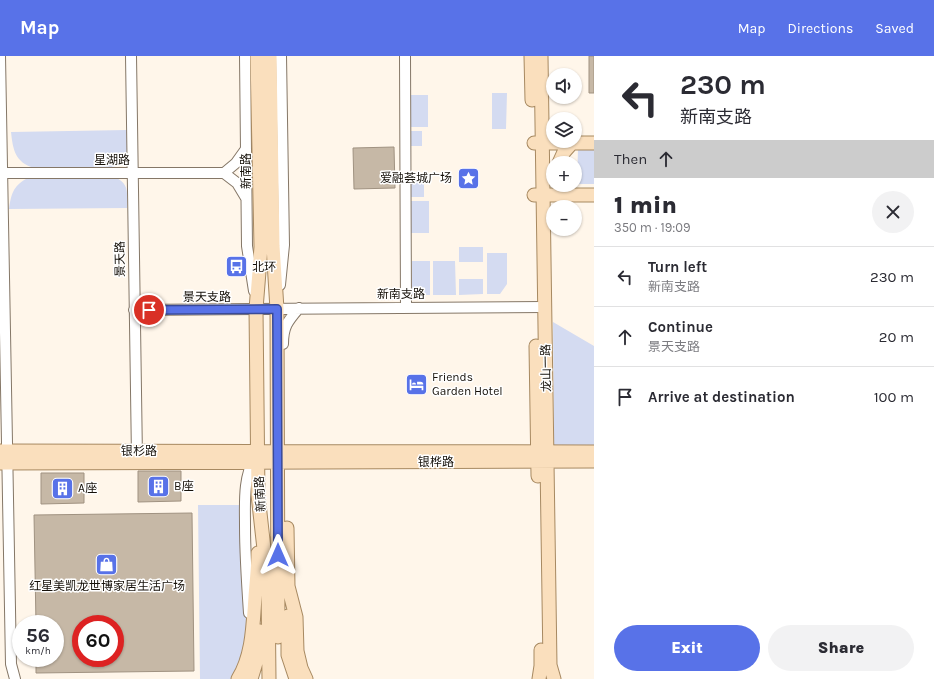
<!DOCTYPE html>
<html lang="en">
<head>
<meta charset="utf-8">
<style>
  body { margin:0; font-family:Karla,"Noto Sans SC",sans-serif; background:#f2f2f3; color:#2b2b33; height:100vh; display:flex; flex-direction:column; font-size:15px; white-space:nowrap }
  * { box-sizing:border-box; margin:0 }
  p { font-size:13px; color:#7c7c81 }
  .icon { flex:none; width:22px; height:22px; fill:none; stroke:currentColor; stroke-width:2; stroke-linecap:round; stroke-linejoin:round }
  .map { position:relative; flex:1; overflow:hidden }
  .panel { display:flex; flex-direction:column; background:#fff; width:340px }
  .panel>* { flex:none }
  .top-card { background:#fff; color:#2b2b33; overflow:hidden }
  .controls { position:absolute; left:546px; top:12px; display:grid; gap:8px }
  .controls a { display:grid; place-items:center; width:36px; height:36px; border-radius:50%; background:#fff; box-shadow:0 1px 3px #0004; font-size:20px }
  .speed { position:absolute; left:12px; top:559px; display:flex; gap:8px; font-size:20px; font-weight:700; text-align:center }
  .speed>* { display:grid; place-content:center; width:52px; height:52px; border-radius:50%; background:#fff; box-shadow:0 1px 3px #0004; line-height:1 }
  .speed small { font-size:10px; font-weight:400 }
  .speed .limit { border:6px solid #d22; background:#fff; color:#111 }
  .pin { position:absolute; display:grid; place-items:center; width:34px; height:34px; color:#fff; margin:-17px; border:2px solid #fff; border-radius:50%; box-shadow:0 1px 4px #0007 }
  .me { position:absolute; width:44px; margin:-22px; rotate:0deg; stroke-linejoin:round; filter:drop-shadow(0 0 3px #0008) }
  .turn { display:flex; align-items:center; gap:14px; height:84px; padding:0 20px; font-size:18px }
  .turn .icon { width:52px; height:52px; stroke-width:2.5 }
  .turn b { display:block; font-size:28px; line-height:34px }
  .then { display:flex; align-items:center; height:38px; padding:0 20px; background:#0003; gap:8px; font-size:15px }
  .round { display:grid; place-items:center; flex:none; width:42px; height:42px; border-radius:21px; background:#f2f2f3 }
  .overview { display:flex; align-items:center; justify-content:space-between; height:68px; padding:0 20px }
  h1 { font-size:24px; font-weight:800; line-height:30px }
  .action { display:flex; gap:8px; margin-top:auto; padding:8px 20px }
  .action a { flex:1; height:46px; border-radius:24px; background:#5872e8; color:#fff; font-size:16px; font-weight:800; line-height:46px; text-align:center }
  .action a+a { background:#f2f2f3; color:#2b2b33 }
  ul { padding:0; list-style:none }
  li { display:flex; align-items:center; gap:12px; height:60px; padding:0 20px; border-top:1px solid #e1e1e2 }
  li div { flex:1 }
  li b { display:block; font-size:15px }
  li em { font-style:normal }
  header { display:flex; align-items:center; gap:24px; box-sizing:border-box; height:56px; padding:0 20px; background:#5872e8; color:#fff }
  header strong { font-size:19px }
  nav { display:flex; gap:22px; margin-inline-start:auto; font-size:14px }
  main { display:flex; flex:1; min-height:0 }
  .map>svg:first-child { display:block }
</style>
</head>
<body>
<header>
<strong>Map</strong>
<nav><a>Map</a><a>Directions</a><a>Saved</a></nav>
</header>
<main>
<div class="map">
<svg width="594" height="623" viewBox="0 0 594 623">
  <rect width="100%" height="100%" fill="#fff6ea"/>
  <path fill="#d4dbf1" d="M 492,37 L 507,37 L 506,73 L 492,73 Z
    M 410,39 L 428,39 L 428,71 L 410,71 Z
    M 127,74 C 127,92 131,102 112,112 L 34,112 C 15,106 13,94 11,76 Z
    M 410,75 L 422,75 L 422,90 L 410,90 Z
    M 578,93 L 594,93 L 594,128 L 577,128 Z
    M 114,121 C 130,127 127,138 127,152 L 9,153 C 11,139 13,130 26,123 Z
    M 411,126 L 424,126 L 424,141 L 411,141 Z
    M 411,145 L 429,145 L 429,177 L 411,177 Z
    M 459,191 L 483,191 L 483,206 L 459,206 Z
    M 487,197 L 507,197 L 507,228 L 500,238 L 487,238 Z
    M 412,205 L 430,205 L 430,239 L 412,239 Z
    M 433,205 L 455,205 L 456,239 L 433,239 Z
    M 459,223 L 483,223 L 483,238 L 459,239 Z
    M 553,266 L 594,290 L 594,389 L 554,389 Z
    M 198,449 L 239,449 L 241,526 L 246,550 L 247,582 L 234,623 L 200,623 Z"/>
  <path fill="#c6b8a6" stroke="#a09281" fill-rule="evenodd" d="M 589,0 L 594,0 L 594,37 L 589,37 Z
    M 394,91 L 395,132 L 354,133 L 353,92 Z
    M 138,415 L 181,415 L 181,445 L 138,446 Z
    M 41,417 L 84,417 L 84,447 L 41,448 Z
    M 192,457 L 194,615 L 36,617 L 36,602 L 55,602 L 55,568 L 36,568 L 34,459 ZM 81,568 L 115,568 L 115,602 L 81,602 Z"/>
  <g fill="none" stroke-linecap="round" stroke-linejoin="round">
    <defs>
      <path id="minor" d="M 0,0 L 11,608 L 15,623
        M 131,0 L 137,402
        M 245,0 L 247,190 L 254,235
        M 405,0 L 406,251
        M 0,117 L 224,117
        M 224,117 L 237,127 L 246,142
        M 224,117 L 236,107 L 246,93
        M 280,229 L 284,189 L 281,0
        M 134,254 L 545,251
        M 283,288 C 283,270 288,265 299,252
        M 249,557 C 247,528 245,499 245,470 C 245,446 243,422 255,401"/>
      <path id="major" d="M 257,0 L 261,191 L 256,253 L 258,439 L 268,529 L 269,623
        M 270,0 L 273,190 L 277,253 L 278,581
        M 531,0 L 532,44
        M 541,0 L 550,609 L 554,623
        M 534,87 L 594,87
        M 559,107 L 564,96 L 572,87
        M 534,139 L 594,139
        M 536,290 L 538,420
        M 0,395 L 594,396
        M 0,407 L 594,405
        M 287,472 L 288,530 L 296,561 L 297,595 L 301,612 L 306,623
        M 288,560 L 288,599 L 296,623
        M 238,623 C 253,599 253,568 255,541 C 256,526 258,511 258,497
        M 251,623 L 258,600 L 260,575
        M 539,623 L 541,610 L 541,594"/>
    </defs>
    <use href="#minor" stroke="#857767" stroke-width="12"/>
    <use href="#major" stroke="#a78961" stroke-width="15"/>
    <use href="#minor" stroke="#fff" stroke-width="10"/>
    <use href="#major" stroke="#fadfbd" stroke-width="13"/>
  </g>
  <g fill="none" stroke-linecap="round" stroke-linejoin="round">
    <defs>
      <path id="route" d="M 149,254 L 277,253 L 278,499"/>
    </defs>
    <use href="#route" stroke="#394a97" stroke-width="10"/>
    <use href="#route" stroke="#5872e8" stroke-width="7"/>
  </g>
  <defs>
    <symbol id="sight-square" viewBox="-11 -11 22 22"><rect x="-9" y="-9" width="18" height="18" rx="4" fill="#5872e8" stroke="#fff"/><path d="M0-6L1.8-2.2L6-1.7L2.9 1.2L3.7 5.4L0 3.3L-3.7 5.4L-2.9 1.2L-6-1.7L-1.8-2.2Z" fill="#fff"/></symbol>
    <symbol id="bus-square" viewBox="-11 -11 22 22"><rect x="-9" y="-9" width="18" height="18" rx="4" fill="#5872e8" stroke="#fff"/><path d="M-5-6H5V4H4V6H2V4H-2V6H-4V4H-5ZM-3.5-4V0h7V-4ZM-3.5 1.2v1.5H-2V1.2ZM2 1.2v1.5H3.5V1.2Z" fill="#fff"/></symbol>
    <symbol id="hotel-square" viewBox="-11 -11 22 22"><rect x="-9" y="-9" width="18" height="18" rx="4" fill="#5872e8" stroke="#fff"/><path d="M-6-4.5h1.5V1H6V5H4.5V3h-9V5H-6ZM-4 0a1.8 1.8 0 1 1 3.6 0ZM.5 0V-2.5h3Q6-2.5 6 0Z" fill="#fff"/></symbol>
    <symbol id="building-square" viewBox="-11 -11 22 22"><rect x="-9" y="-9" width="18" height="18" rx="4" fill="#5872e8" stroke="#fff"/><path d="M-4-6H4V6H1V3H-1V6H-4ZM-2.5-4.3h1.7v1.8h-1.7ZM.8-4.3h1.7v1.8H.8ZM-2.5-1h1.7V.8h-1.7ZM.8-1h1.7V.8H.8Z" fill="#fff"/></symbol>
    <symbol id="shop-square" viewBox="-11 -11 22 22"><rect x="-9" y="-9" width="18" height="18" rx="4" fill="#5872e8" stroke="#fff"/><path d="M-5-2.5h2.3a2.7 3.5 0 0 1 5.4 0H5L5.5 6h-11ZM-1.5-2.5h3a1.5 2.3 0 0 0-3 0Z" fill="#fff"/></symbol>
  </defs>
  <g fill-rule="evenodd">
    <use href="#sight-square" x="456" y="110" width="25" height="25"/>
    <use href="#bus-square" x="224" y="198" width="25" height="25"/>
    <use href="#hotel-square" x="404" y="316" width="25" height="25"/>
    <use href="#building-square" x="146" y="418" width="25" height="25"/>
    <use href="#building-square" x="50" y="420" width="25" height="25"/>
    <use href="#shop-square" x="94" y="496" width="25" height="25"/>
  </g>
  <g text-anchor="middle" stroke-width="3" stroke-linejoin="round" paint-order="stroke">
    <g font-size="12" fill="#151009" stroke="#fff">
      <text x="112" y="108">星湖路</text>
      <text transform="translate(246 115) rotate(-90)" y="4">新南路</text>
      <text transform="translate(120 203) rotate(-91)" y="4">景天路</text>
      <text x="401" y="242">新南支路</text>
      <text x="207" y="245">景天支路</text>
      <text transform="translate(546 312) rotate(-91)" y="4">龙山一路</text>
      <text x="139" y="399">银杉路</text>
      <text x="436" y="410">银桦路</text>
      <text transform="translate(260 438) rotate(-93)" y="4">新南路</text>
    </g>
    <g font-size="12" fill="#151009" stroke="#fff" text-anchor="start">
      <text x="452" y="126" text-anchor="end">爱融荟城广场</text>
      <text x="252" y="215">北环</text>
      <text x="432" y="325">Friends<tspan x="432" dy="14">Garden Hotel</tspan></text>
      <text x="174" y="434">B座</text>
      <text x="78" y="436">A座</text>
      <text x="107" y="534" text-anchor="middle">红星美凯龙世博家居生活广场</text>
    </g>
  </g>
</svg>
<div class="controls">
<a><svg class="icon" aria-label="sound" viewBox="0 0 24 24"><path d="M4 9h4l5-4v14l-5-4H4zM17 9q2 3 0 6"/></svg></a>
<a><svg class="icon" aria-label="layers" viewBox="0 0 24 24"><path d="M12 4l9 5-9 5-9-5zM3 14l9 5 9-5"/></svg></a>
<a>+</a>
<a>−</a>
</div>
<div class="speed"><div>56<small>km/h</small></div><div class="limit">60</div></div>
<div class="pin" style="left:149px;top:254px;background:#d93025"><svg class="icon" aria-label="arrive" viewBox="0 0 24 24"><path d="M6 21V4h12l-3 4 3 4H6"/></svg></div>
<svg class="me" style="left:278px;top:499px" viewBox="-20 -20 40 40"><path d="M0-17L14 15 0 8-14 15z" fill="#5872e8" stroke="#fff" stroke-width="4"/></svg>
</div>
<section class="panel">
<div class="top-card">
<div class="turn"><svg class="icon" aria-label="left" viewBox="0 0 24 24"><path d="M17 20v-9H6M10 6l-5 5 5 5"/></svg><div><b>230 m</b>新南支路</div></div>
<div class="then">Then<svg class="icon" aria-label="ahead" viewBox="0 0 24 24"><path d="M12 20V5M6 11l6-6 6 6"/></svg></div>
</div>
<div class="overview"><div><h1>1 min</h1><p>350 m · 19:09</p></div><a class="round"><svg class="icon" aria-label="close" viewBox="0 0 24 24"><path d="M6 6l12 12M18 6L6 18"/></svg></a></div>
<ul>
<li><svg class="icon" aria-label="left" viewBox="0 0 24 24"><path d="M17 20v-9H6M10 6l-5 5 5 5"/></svg><div><b>Turn left</b><p>新南支路</p></div><em>230 m</em></li>
<li><svg class="icon" aria-label="ahead" viewBox="0 0 24 24"><path d="M12 20V5M6 11l6-6 6 6"/></svg><div><b>Continue</b><p>景天支路</p></div><em>20 m</em></li>
<li><svg class="icon" aria-label="arrive" viewBox="0 0 24 24"><path d="M6 21V4h12l-3 4 3 4H6"/></svg><div><b>Arrive at destination</b></div><em>100 m</em></li>
</ul>
<div class="action"><a>Exit</a><a>Share</a></div>
</section>
</main>
</body>
</html>
